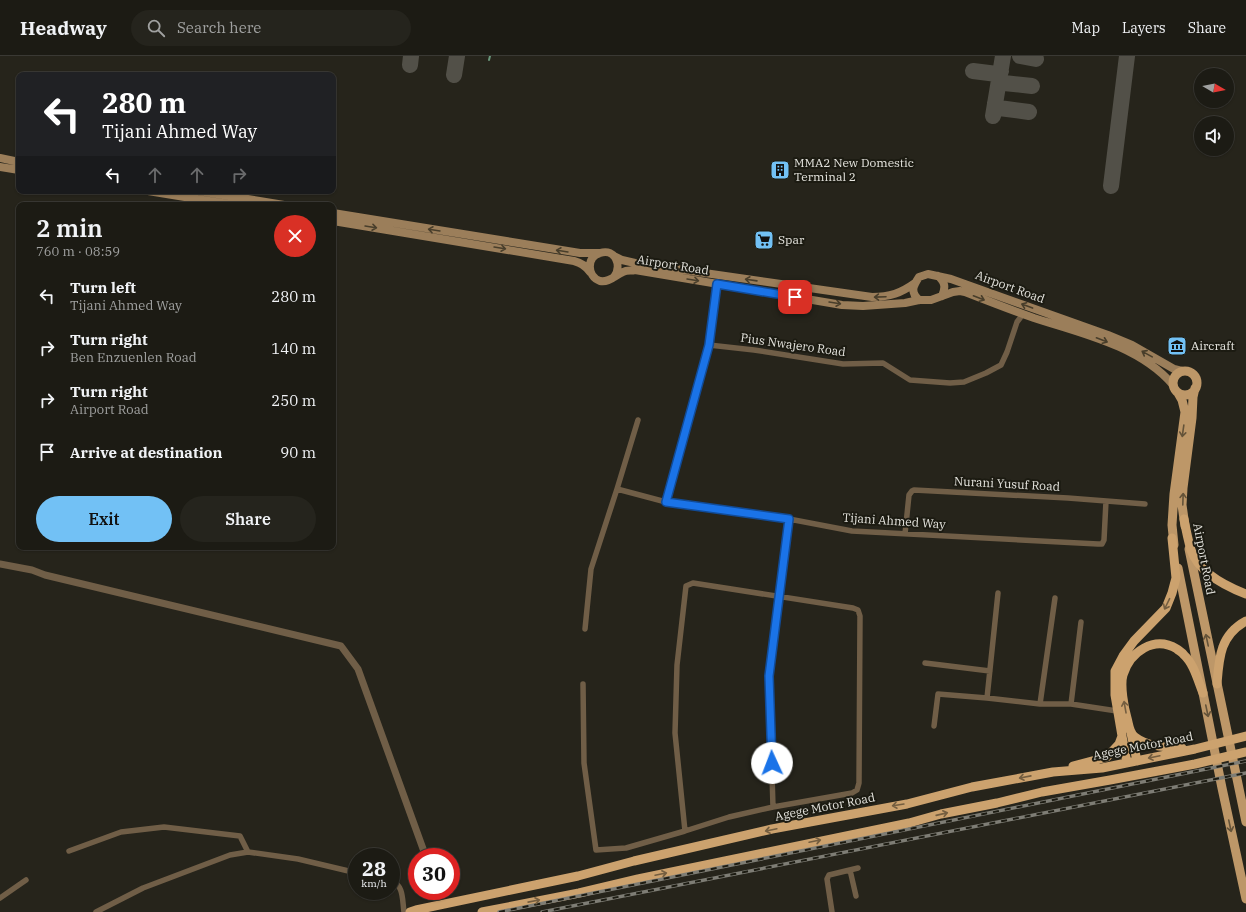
<!DOCTYPE html>
<html lang="en">
<head>
<meta charset="utf-8">
<style>
  body { margin:0; font-family:"IBM Plex Serif",serif; background:#25241d; color:#f1f3f6; height:100vh; display:flex; flex-direction:column; font-size:15px; white-space:nowrap }
  * { box-sizing:border-box; margin:0 }
  p { font-size:13px; color:#a0a1a0 }
  .icon { flex:none; width:22px; height:22px; fill:none; stroke:currentColor; stroke-width:2; stroke-linecap:round; stroke-linejoin:round }
  .map { position:relative; flex:1; overflow:hidden }
  .panel { position:absolute; left:16px; top:146px; width:320px; height:348px; display:flex; flex-direction:column; background:#1c1b14; border-radius:8px; box-shadow:0 1px 3px #0004,0 0 0 1px #3a3934 }
  .panel>* { flex:none }
  .guide { position:absolute; left:16px; top:16px; width:320px; height:122px; border-radius:8px; box-shadow:0 1px 3px #0004,0 0 0 1px #3a3934; background:#202124; color:#fff; overflow:hidden }
  .needle { width:26px; rotate:100deg }
  .tools { position:absolute; left:1194px; top:12px; display:grid; gap:8px }
  .tools a { display:grid; place-items:center; width:40px; height:40px; border-radius:50%; background:#1c1b14; box-shadow:0 1px 3px #0004,0 0 0 1px #3a3934; font-size:20px }
  .speed { position:absolute; left:348px; top:792px; display:flex; gap:8px; font-size:20px; font-weight:700; text-align:center }
  .speed>* { display:grid; place-content:center; width:52px; height:52px; border-radius:50%; background:#1c1b14; box-shadow:0 1px 3px #0004,0 0 0 1px #3a3934; line-height:1 }
  .speed small { font-size:10px; font-weight:400 }
  .speed .limit { border:6px solid #d22; background:#fff; color:#111 }
  .pin { position:absolute; display:grid; place-items:center; width:34px; height:34px; color:#fff; margin:-17px; border-radius:8px; box-shadow:0 2px 6px #0006 }
  .me { position:absolute; width:44px; margin:-22px; rotate:358deg; stroke-linejoin:round; filter:drop-shadow(0 0 3px #0008) }
  .turn { display:flex; align-items:center; gap:14px; height:84px; padding:0 20px; font-size:18px }
  .turn .icon { width:52px; height:52px; stroke-width:2.5 }
  .turn b { display:block; font-size:28px; line-height:34px }
  .lanes { display:flex; align-items:center; height:38px; padding:0 20px; background:#0003; justify-content:center; gap:20px; direction:ltr }
  .lanes .off { opacity:.35 }
  .round { display:grid; place-items:center; flex:none; width:42px; height:42px; border-radius:21px; background:#25241d }
  .head { display:flex; align-items:center; justify-content:space-between; height:68px; padding:0 20px }
  h1 { font-size:24px; font-weight:600; line-height:30px }
  .button { display:flex; gap:8px; margin-top:auto; padding:8px 20px }
  .button a { flex:1; height:46px; border-radius:24px; background:#72c1f5; color:#111; font-size:16px; font-weight:600; line-height:46px; text-align:center }
  .button a+a { background:#25241d; color:#f1f3f6 }
  ul { padding:0; list-style:none }
  li { display:flex; align-items:center; gap:12px; height:52px; padding:0 20px }
  li div { flex:1 }
  li b { display:block; font-size:15px }
  li em { font-style:normal }
  header { display:flex; align-items:center; gap:24px; box-sizing:border-box; height:56px; padding:0 20px; background:#1c1b14; border-bottom:1px solid #3a3934 }
  header strong { font-size:19px }
  nav { display:flex; gap:22px; margin-inline-start:auto; font-size:14px }
  .search { width:280px; height:36px; background:#25241d; display:flex; align-items:center; gap:10px; box-sizing:border-box; padding:0 14px; border-radius:22px; color:#a0a1a0; font-size:15px }
  .map>svg:first-child { display:block }
</style>
</head>
<body>
<header>
<strong>Headway</strong>
<div class="search"><svg class="icon" aria-label="search" viewBox="0 0 24 24"><circle cx="10" cy="10" r="6"/><path d="M15 15l6 6"/></svg>Search here</div>
<nav><a>Map</a><a>Layers</a><a>Share</a></nav>
</header>
<div class="map">
<svg width="1246" height="856" viewBox="0 0 1246 856">
  <rect width="100%" height="100%" fill="#26241b"/>
  <g fill="none" stroke-linecap="round" stroke-linejoin="round">
    <path stroke="#69977b" stroke-width="2" d="M 489,4 L 490,0"/>
    <path stroke="#525048" stroke-width="16" d="M 1020,0 L 1036,3
      M 410,9 L 411,0
      M 973,15 L 997,18 L 1001,15
      M 454,19 L 457,0
      M 1000,22 L 1004,27 L 1032,30
      M 995,47 L 999,52 L 1029,56
      M 993,60 L 1003,0
      M 1111,130 L 1127,0"/>
    <path stroke="#705e47" stroke-width="5.5" d="M 709,289 L 754,294 L 843,308 L 883,307 L 910,324 L 950,327 L 964,326 L 986,317 L 1001,309 L 1007,296 L 1017,266 L 1023,258
      M 617,433 L 666,446 L 789,463 L 852,475 L 1098,488 L 1102,488 L 1104,484 L 1106,445
      M 666,446 L 709,289 L 717,228
      M 905,478 L 909,439 L 912,435 L 914,434 L 1068,442 L 1145,448
      M 998,537 L 987,642 L 1040,648 L 1071,648 L 1117,655
      M 585,573 L 591,513 L 617,433 L 638,364
      M 925,607 L 990,615
      M 583,628 L 584,707 L 596,794 L 626,792 L 685,775 L 729,761 L 773,751 L 852,737 L 857,734 L 859,727 L 860,560 L 858,554 L 853,552 L 693,527 L 686,530 L 677,609 L 675,677 L 685,775
      M 1040,648 L 1055,542
      M 1071,648 L 1081,566
      M 934,670 L 938,638 L 987,642
      M 773,751 L 769,620 L 789,463
      M 69,795 L 121,776 L 164,771 L 240,780 L 248,796
      M 850,814 L 856,840
      M 391,823 C 404,831 402,842 404,856
      M 0,842 L 26,824
      M 96,856 L 143,832 L 230,799 L 248,796 L 298,803 L 357,817
      M 832,856 L 827,823 L 829,819 L 858,812"/>
    <path stroke="#705e47" stroke-width="7" d="M 0,508 L 32,514 L 45,519 L 341,590 L 358,613 L 426,801"/>
    <path stroke="#9b7e5a" stroke-width="8" d="M 0,102 L 19,106
      M 0,111 L 19,114
      M 148,135 L 234,149
      M 199,135 L 284,149
      M 333,157 L 580,197 L 600,197
      M 333,165 L 574,205 C 582,207 586,210 590,216
      M 614,200 L 622,204 L 635,207 L 872,241 C 890,241 901,237 915,227
      M 938,220 C 945,226 946,231 942,240
      M 614,221 C 622,210 616,192 600,197 C 587,200 586,220 600,225 C 609,227 615,219 623,216 C 627,214 631,215 635,214 L 842,249 L 863,250 L 905,247 L 919,244 L 931,244 L 953,236 L 960,235 L 965,236 C 988,245 1011,254 1034,262 C 1081,277 1140,290 1173,329
      M 919,244 C 910,236 913,230 919,221 L 928,218 L 951,223 L 1108,279 L 1132,289 L 1174,313 L 1182,315"/>
    <path stroke="#bd9768" stroke-width="9" d="M1173 327a12 12 0 1 1 24 0a12 12 0 1 1-24 0Z
      M 1185,470 L 1182,449 L 1183,432 L 1192,362 L 1193,341 L 1195,332
      M 1174,489 L 1172,469 L 1174,438 L 1185,356 L 1182,344 L 1178,337
      M 1189,493 L 1246,766
      M 1178,512 L 1222,732 L 1246,843"/>
    <path stroke="#cca26e" stroke-width="9" d="M 1184,463 C 1186,474 1188,484 1191,494 C 1199,517 1225,530 1246,538
      M 1217,628 C 1219,602 1220,579 1246,565
      M 1131,677 L 1137,705
      M 1122,680 L 1127,707
      M 1182,692 C 1166,691 1148,691 1135,681 C 1129,677 1129,669 1127,662 C 1124,652 1120,629 1123,619 C 1130,596 1154,579 1177,593 C 1179,595 1182,596 1184,599 C 1194,608 1198,625 1203,637
      M 1073,710 L 1107,701 L 1119,688 L 1122,680 L 1115,639 L 1115,615 L 1123,600 L 1134,585 L 1166,552 L 1172,537 L 1176,522 L 1172,482
      M 410,856 L 416,854 L 578,820 L 634,805 L 772,773 L 907,748 L 972,731 L 1053,716 L 1102,712 L 1195,693 L 1246,680
      M 482,856 L 579,837 L 638,823 L 909,767 L 941,758 L 997,747 L 1042,736 L 1110,724 L 1195,708 L 1246,696"/>
    <defs>
      <path id="rail" d="M 499,856 L 1246,705
        M 542,856 L 1246,717"/>
    </defs>
    <use href="#rail" stroke="#7e7d75" stroke-width="3.5"/>
    <use href="#rail" stroke="#1c1b12" stroke-width="2" stroke-dasharray="6" stroke-linecap="butt"/>
  </g>
  <defs><path id="oneway-shaft" d="M-6 0H5M1.5-3L5.5 0L1.5 3" fill="none" stroke-width="1.6" stroke-linecap="round" stroke-linejoin="round"/></defs>
  <g stroke="#483e2b">
    <use href="#oneway-shaft" transform="translate(371 171) rotate(9)"/>
    <use href="#oneway-shaft" transform="translate(434 174) rotate(-171)"/>
    <use href="#oneway-shaft" transform="translate(500 192) rotate(9)"/>
    <use href="#oneway-shaft" transform="translate(562 195) rotate(-171)"/>
    <use href="#oneway-shaft" transform="translate(693 224) rotate(9)"/>
    <use href="#oneway-shaft" transform="translate(751 224) rotate(-172)"/>
    <use href="#oneway-shaft" transform="translate(880 241) rotate(178)"/>
    <use href="#oneway-shaft" transform="translate(979 242) rotate(21)"/>
    <use href="#oneway-shaft" transform="translate(835 247) rotate(9)"/>
    <use href="#oneway-shaft" transform="translate(1027 250) rotate(-160)"/>
    <use href="#oneway-shaft" transform="translate(1102 284) rotate(21)"/>
    <use href="#oneway-shaft" transform="translate(1147 298) rotate(-151)"/>
  </g>
  <g stroke="#645339">
    <use href="#oneway-shaft" transform="translate(1183 375) rotate(98)"/>
    <use href="#oneway-shaft" transform="translate(1183 443) rotate(-88)"/>
    <use href="#oneway-shaft" transform="translate(1207 584) rotate(-102)"/>
    <use href="#oneway-shaft" transform="translate(1207 655) rotate(78)"/>
    <use href="#oneway-shaft" transform="translate(1230 770) rotate(78)"/>
  </g>
  <g stroke="#745e40">
    <use href="#oneway-shaft" transform="translate(1167 548) rotate(116)"/>
    <use href="#oneway-shaft" transform="translate(1125 651) rotate(-100)"/>
    <use href="#oneway-shaft" transform="translate(1154 701) rotate(168)"/>
    <use href="#oneway-shaft" transform="translate(1025 721) rotate(169)"/>
    <use href="#oneway-shaft" transform="translate(898 749) rotate(171)"/>
    <use href="#oneway-shaft" transform="translate(942 758) rotate(-13)"/>
    <use href="#oneway-shaft" transform="translate(771 774) rotate(168)"/>
    <use href="#oneway-shaft" transform="translate(815 785) rotate(-12)"/>
    <use href="#oneway-shaft" transform="translate(661 818) rotate(-12)"/>
    <use href="#oneway-shaft" transform="translate(534 845) rotate(-11)"/>
  </g>
  <g fill="none" stroke-linecap="round" stroke-linejoin="round">
    <defs>
      <path id="route" d="M 772,707 L 769,620 L 789,463 L 666,446 L 709,289 L 717,228 L 795,241"/>
    </defs>
    <use href="#route" stroke="#114b97" stroke-width="10"/>
    <use href="#route" stroke="#1a73e8" stroke-width="7"/>
  </g>
  <defs>
    <symbol id="building-square" viewBox="-11 -11 22 22"><rect x="-9" y="-9" width="18" height="18" rx="4" fill="#72c1f5" stroke="#1c1b12"/><path d="M-4-6H4V6H1V3H-1V6H-4ZM-2.5-4.3h1.7v1.8h-1.7ZM.8-4.3h1.7v1.8H.8ZM-2.5-1h1.7V.8h-1.7ZM.8-1h1.7V.8H.8Z" fill="#111"/></symbol>
    <symbol id="supermarket-square" viewBox="-11 -11 22 22"><rect x="-9" y="-9" width="18" height="18" rx="4" fill="#72c1f5" stroke="#1c1b12"/><path d="M-6-5.5h2.5l.6 2H6L4.5 2H-2.5L-4.4-4H-6ZM-1.5 3.2a1.3 1.3 0 1 0 .1 0ZM3 3.2a1.3 1.3 0 1 0 .1 0Z" fill="#111"/></symbol>
    <symbol id="museum-square" viewBox="-11 -11 22 22"><rect x="-9" y="-9" width="18" height="18" rx="4" fill="#72c1f5" stroke="#1c1b12"/><path d="M0-6L6-3V-2H-6V-3ZM-5-1h2V3h-2ZM-1-1h2V3h-2ZM3-1h2V3H3ZM-6 4H6V6H-6Z" fill="#111"/></symbol>
  </defs>
  <g fill-rule="evenodd">
    <use href="#building-square" x="769" y="103" width="22" height="22"/>
    <use href="#supermarket-square" x="753" y="173" width="22" height="22"/>
    <use href="#museum-square" x="1166" y="279" width="22" height="22"/>
  </g>
  <g text-anchor="middle" stroke-width="4" stroke-linejoin="round" paint-order="stroke">
    <g font-size="12" fill="#e5e4de" stroke="#1c1b12" text-anchor="start">
      <text x="794" y="111">MMA2 New Domestic<tspan x="794" dy="14">Terminal 2</tspan></text>
      <text x="778" y="188">Spar</text>
      <text x="1191" y="294">Aircraft</text>
    </g>
    <g font-size="12" fill="#e5e4de" stroke="#1c1b12">
      <text transform="translate(673 209) rotate(9)" y="4">Airport Road</text>
      <text transform="translate(1010 231) rotate(20)" y="4">Airport Road</text>
      <text transform="translate(793 289) rotate(8)" y="4">Pius Nwajero Road</text>
      <text transform="translate(1007 428) rotate(3)" y="4">Nurani Yusuf Road</text>
      <text transform="translate(894 465) rotate(4)" y="4">Tijani Ahmed Way</text>
      <text transform="translate(1204 503) rotate(79)" y="4">Airport Road</text>
      <text transform="translate(1143 690) rotate(-11)" y="4">Agege Motor Road</text>
      <text transform="translate(825 751) rotate(-11)" y="4">Agege Motor Road</text>
    </g>
  </g>
</svg>
<div class="tools">
<a><svg class="needle" viewBox="-14 -14 28 28"><path d="M0-13l5 13h-10z" fill="#e53935"/><path d="M0 13l5-13h-10z" fill="#a0a1a0"/></svg></a>
<a><svg class="icon" aria-label="sound" viewBox="0 0 24 24"><path d="M4 9h4l5-4v14l-5-4H4zM17 9q2 3 0 6"/></svg></a>
</div>
<div class="speed"><div>28<small>km/h</small></div><div class="limit">30</div></div>
<div class="pin" style="left:795px;top:241px;background:#d93025"><svg class="icon" aria-label="arrive" viewBox="0 0 24 24"><path d="M6 21V4h12l-3 4 3 4H6"/></svg></div>
<svg class="me" style="left:772px;top:707px" viewBox="-20 -20 40 40"><circle r="19" fill="#fff"/><path d="M0-13L10 11 0 6-10 11z" fill="#1a73e8"/></svg>
<div class="guide">
<div class="turn"><svg class="icon" aria-label="left" viewBox="0 0 24 24"><path d="M17 20v-9H6M10 6l-5 5 5 5"/></svg><div><b>280 m</b>Tijani Ahmed Way</div></div>
<div class="lanes"><svg class="icon" aria-label="left" viewBox="0 0 24 24"><path d="M17 20v-9H6M10 6l-5 5 5 5"/></svg><svg class="icon off" aria-label="ahead" viewBox="0 0 24 24"><path d="M12 20V5M6 11l6-6 6 6"/></svg><svg class="icon off" aria-label="ahead" viewBox="0 0 24 24"><path d="M12 20V5M6 11l6-6 6 6"/></svg><svg class="icon off" aria-label="right" viewBox="0 0 24 24"><path d="M7 20v-9h11M14 6l5 5-5 5"/></svg></div>
</div>
<section class="panel">
<div class="head"><div><h1>2 min</h1><p>760 m · 08:59</p></div><a class="round" style="background:#d93025;color:#fff"><svg class="icon" aria-label="close" viewBox="0 0 24 24"><path d="M6 6l12 12M18 6L6 18"/></svg></a></div>
<ul>
<li><svg class="icon" aria-label="left" viewBox="0 0 24 24"><path d="M17 20v-9H6M10 6l-5 5 5 5"/></svg><div><b>Turn left</b><p>Tijani Ahmed Way</p></div><em>280 m</em></li>
<li><svg class="icon" aria-label="right" viewBox="0 0 24 24"><path d="M7 20v-9h11M14 6l5 5-5 5"/></svg><div><b>Turn right</b><p>Ben Enzuenlen Road</p></div><em>140 m</em></li>
<li><svg class="icon" aria-label="right" viewBox="0 0 24 24"><path d="M7 20v-9h11M14 6l5 5-5 5"/></svg><div><b>Turn right</b><p>Airport Road</p></div><em>250 m</em></li>
<li><svg class="icon" aria-label="arrive" viewBox="0 0 24 24"><path d="M6 21V4h12l-3 4 3 4H6"/></svg><div><b>Arrive at destination</b></div><em>90 m</em></li>
</ul>
<div class="button"><a>Exit</a><a>Share</a></div>
</section>
</div>
</body>
</html>
